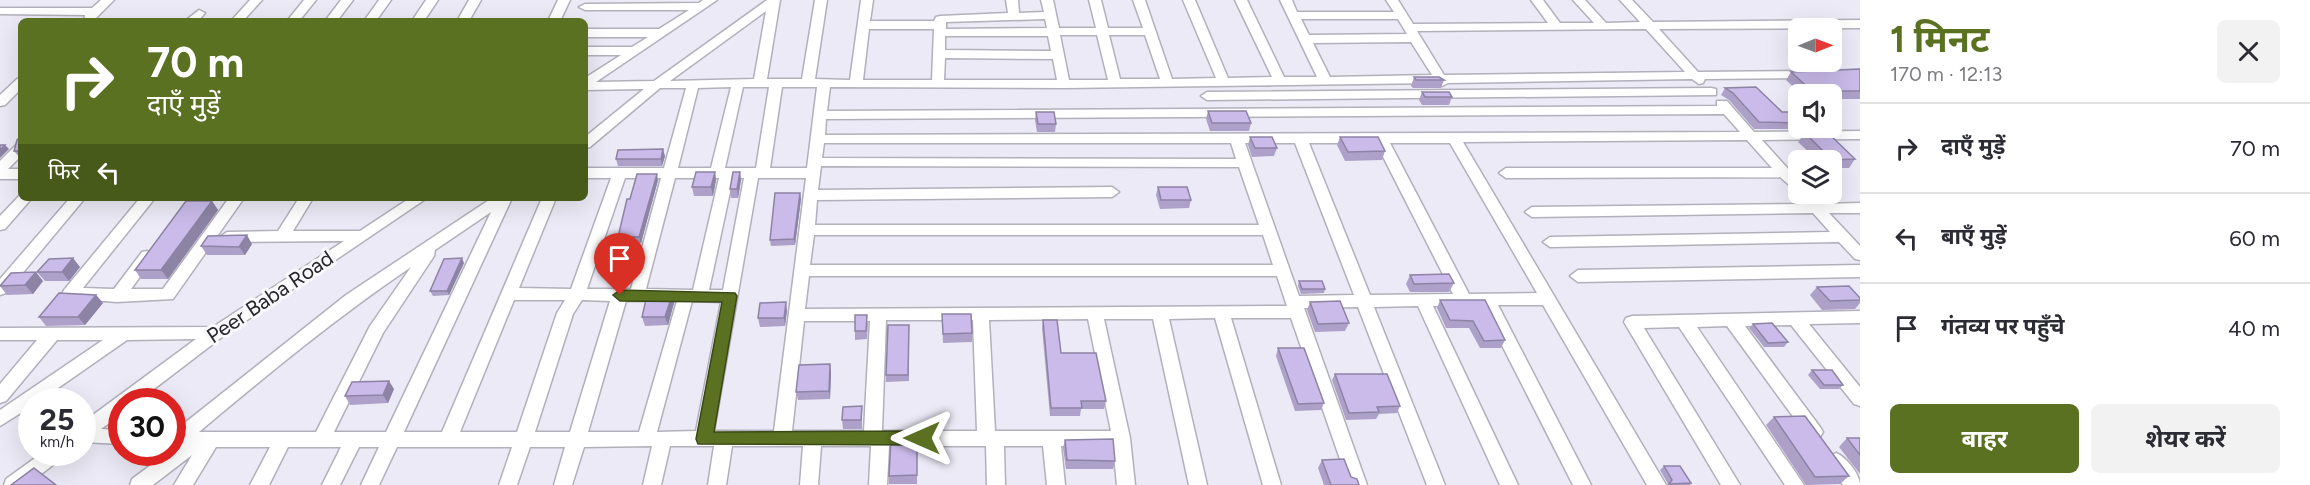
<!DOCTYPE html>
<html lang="hi">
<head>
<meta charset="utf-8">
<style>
  body { margin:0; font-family:Figtree,"Noto Sans Devanagari",sans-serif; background:#f2f2f3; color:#2b2b33; height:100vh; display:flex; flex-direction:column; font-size:22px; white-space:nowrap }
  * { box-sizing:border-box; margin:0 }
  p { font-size:20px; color:#7c7c81 }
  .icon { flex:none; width:33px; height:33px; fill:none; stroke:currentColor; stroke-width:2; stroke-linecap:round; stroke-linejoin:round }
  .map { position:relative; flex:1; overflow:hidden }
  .panel { display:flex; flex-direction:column; background:#fff; width:450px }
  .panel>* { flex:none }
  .banner { position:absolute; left:18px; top:18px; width:570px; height:183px; border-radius:9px; box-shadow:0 6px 24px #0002; background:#5a7121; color:#fff; overflow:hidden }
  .needle { width:39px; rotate:89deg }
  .fabs { position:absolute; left:1788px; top:18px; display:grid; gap:12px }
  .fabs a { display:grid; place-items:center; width:54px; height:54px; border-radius:9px; background:#fff; box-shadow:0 6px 24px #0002; font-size:30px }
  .speed { position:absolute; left:18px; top:388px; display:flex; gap:12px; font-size:30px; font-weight:700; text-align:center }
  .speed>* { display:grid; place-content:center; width:78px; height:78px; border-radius:50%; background:#fff; box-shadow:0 6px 24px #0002; line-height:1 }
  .speed small { font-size:15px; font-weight:400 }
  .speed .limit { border:9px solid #d22; background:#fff; color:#111 }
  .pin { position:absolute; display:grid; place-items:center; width:51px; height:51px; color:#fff; margin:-62px -26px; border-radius:50% 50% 50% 0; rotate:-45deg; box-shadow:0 0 6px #0007 }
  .pin .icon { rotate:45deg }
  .me { position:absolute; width:66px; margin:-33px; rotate:270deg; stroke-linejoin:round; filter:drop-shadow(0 0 4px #0008) }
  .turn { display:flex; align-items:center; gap:21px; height:126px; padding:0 30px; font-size:27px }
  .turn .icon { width:78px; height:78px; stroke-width:2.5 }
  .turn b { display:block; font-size:42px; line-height:51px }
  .then { display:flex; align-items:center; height:57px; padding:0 30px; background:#0003; gap:12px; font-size:22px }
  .round { display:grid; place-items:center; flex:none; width:63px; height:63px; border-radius:9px; background:#f2f2f3 }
  .head { display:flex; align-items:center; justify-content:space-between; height:102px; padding:0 30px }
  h1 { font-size:36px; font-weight:700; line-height:45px; color:#5a7121 }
  .action { display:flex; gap:12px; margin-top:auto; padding:12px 30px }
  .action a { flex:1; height:69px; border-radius:9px; background:#5a7121; color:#fff; font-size:24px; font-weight:700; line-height:69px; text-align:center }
  .action a+a { background:#f2f2f3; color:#2b2b33 }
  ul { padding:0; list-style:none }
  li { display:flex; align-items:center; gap:18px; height:90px; padding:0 30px; border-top:2px solid #e1e1e2 }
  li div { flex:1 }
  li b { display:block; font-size:22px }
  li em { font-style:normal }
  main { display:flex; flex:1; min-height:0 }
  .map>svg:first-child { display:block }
</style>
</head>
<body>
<main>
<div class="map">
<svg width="1860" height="485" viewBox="0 0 1860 485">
  <rect width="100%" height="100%" fill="#ebeaf6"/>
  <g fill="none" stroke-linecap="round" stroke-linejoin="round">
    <defs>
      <path id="street" d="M 101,0 L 114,0 L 93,21 L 84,21 L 85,15 L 0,14 L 0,8 L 92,8 Z
        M 250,0 L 262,0 L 243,21 L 231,21 Z
        M 304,0 L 316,0 L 299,21 L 287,21 Z
        M 341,0 L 353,0 L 337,21 L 325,21 Z
        M 379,0 L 391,0 L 376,21 L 364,21 Z
        M 426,0 L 438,0 L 424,21 L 412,21 Z
        M 469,0 L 481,0 L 469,21 L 457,21 Z
        M 558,0 L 570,0 L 560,21 L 548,21 Z
        M 703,0 L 717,0 L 596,82 L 654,81 L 767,0 L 780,0 L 767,79 L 802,79 L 815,0 L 827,0 L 815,79 L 850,80 L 861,0 L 873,0 L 870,21 L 934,21 L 936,17 L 940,16 L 1008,13 L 1006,0 L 1018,0 L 1019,13 L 1044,12 L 1041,0 L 1053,0 L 1059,28 L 1096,28 L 1089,0 L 1101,0 L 1108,28 L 1143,28 L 1133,0 L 1145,0 L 1172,79 L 1216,78 L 1183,0 L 1195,0 L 1228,78 L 1272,77 L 1235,0 L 1247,0 L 1284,77 L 1317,77 L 1280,0 L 1292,0 L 1297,12 L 1394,12 L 1386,0 L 1398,0 L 1413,24 L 1548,23 L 1531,0 L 1543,0 L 1560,23 L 1594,23 L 1573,0 L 1585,0 L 1606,23 L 1640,22 L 1620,0 L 1632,0 L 1653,22 L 1860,20 L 1860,28 L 1659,29 L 1698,72 L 1813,71 L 1813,77 L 1809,78 L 1705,79 L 1703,83 L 1699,84 L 1692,79 L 1448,83 L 1442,86 L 1436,83 L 1064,88 L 830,87 L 827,111 L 1717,106 L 1717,101 L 1727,101 L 1754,132 L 1860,131 L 1860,139 L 1762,140 L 1798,180 L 1798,194 L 1811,194 L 1820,204 L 1860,203 L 1860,213 L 1829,213 L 1860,246 L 1860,260 L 1855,259 L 1839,242 L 1550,247 L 1543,242 L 1550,237 L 1830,232 L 1813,213 L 1532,217 L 1525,212 L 1532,207 L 1804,204 L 1797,192 L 1780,177 L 1506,178 L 1499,173 L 1506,168 L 1772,168 L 1747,140 L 1463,142 L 1666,485 L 1647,485 L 1543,305 L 1498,305 L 1591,485 L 1573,485 L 1482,306 L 1433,306 L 1518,485 L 1500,485 L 1418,306 L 1374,307 L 1445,485 L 1427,485 L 1358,307 L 1304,308 L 1367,485 L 1349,485 L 1291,318 L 1231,318 L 1281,485 L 1263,485 L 1215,318 L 1169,319 L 1207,485 L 1189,485 L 1153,319 L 1104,319 L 1130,438 L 1135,485 L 1117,485 L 1113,445 L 1061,446 L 1065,485 L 1047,485 L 1043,446 L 1004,446 L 1005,485 L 987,485 L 986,446 L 889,446 L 887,485 L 869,485 L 871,446 L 821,446 L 818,485 L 800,485 L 803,446 L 732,446 L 726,485 L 708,485 L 714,446 L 670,446 L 661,485 L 643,485 L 652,446 L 584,447 L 572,485 L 554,485 L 565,447 L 530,447 L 517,485 L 499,485 L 512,447 L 397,447 L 379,485 L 361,485 L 379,447 L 359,447 L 340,485 L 322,485 L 341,447 L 288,447 L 269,485 L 250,485 L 270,447 L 216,447 L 193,485 L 174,485 L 192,455 L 153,485 L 130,485 L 132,479 L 167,453 L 172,453 L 175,447 L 172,447 L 172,433 L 346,295 L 492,198 L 512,198 L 404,432 L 442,432 L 542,198 L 556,198 L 519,288 L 571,289 L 611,178 L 585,178 L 585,168 L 664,168 L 686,88 L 660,88 L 590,147 L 585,148 L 585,137 L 644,89 L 585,90 L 585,78 L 621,55 L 585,55 L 585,47 L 632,47 L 648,37 L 585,37 L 585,29 L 659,29 L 689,10 L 585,10 L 579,7 L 585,4 L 699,3 ZM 766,11 L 754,79 L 670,81 ZM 1045,19 L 1047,28 L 946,29 L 946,22 ZM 1301,19 L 1398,19 L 1407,34 L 1309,35 ZM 869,29 L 934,29 L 932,80 L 863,80 ZM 1646,29 L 1685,72 L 1444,75 L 1417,31 ZM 1060,35 L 1097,35 L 1108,80 L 1069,80 ZM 1109,35 L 1145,35 L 1160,79 L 1120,79 ZM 945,36 L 1048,36 L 1051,51 L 945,50 ZM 1411,42 L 1432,75 L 1330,77 L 1313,43 ZM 945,58 L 1053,59 L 1057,80 L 944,80 ZM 731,87 L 711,168 L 678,168 L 698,88 ZM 743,87 L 769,87 L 756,168 L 725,168 ZM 782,87 L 817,87 L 807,168 L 770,168 ZM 1724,114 L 1740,132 L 825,135 L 826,119 ZM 824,143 L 1231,143 L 1236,159 L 822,158 ZM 1245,143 L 1295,143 L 1354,295 L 1299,296 ZM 1309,143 L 1376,143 L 1453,294 L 1370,295 ZM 1390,143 L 1450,143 L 1537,293 L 1469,294 ZM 821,166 L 1239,167 L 1259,225 L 815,225 L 817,200 L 1112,197 L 1119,192 L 1112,187 L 818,190 ZM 625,178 L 661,178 L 631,289 L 587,289 ZM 675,178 L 719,178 L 693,290 L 646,289 ZM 733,178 L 744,178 L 723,290 L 709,290 ZM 758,178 L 806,178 L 774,431 L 714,431 ZM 491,212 L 386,432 L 334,432 L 383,333 L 434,256 L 435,250 ZM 814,235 L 1263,235 L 1273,265 L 810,265 ZM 411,267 L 370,326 L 316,432 L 199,432 C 268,374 336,318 411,267 ZM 809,276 L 1277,276 L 1287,306 L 805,309 ZM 514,300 L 565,300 L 557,313 L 517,432 L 460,432 ZM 582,300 L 610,301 L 570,432 L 535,432 L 573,314 ZM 626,301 L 677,301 L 639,432 L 588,432 ZM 692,301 L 721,302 L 696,431 L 657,432 ZM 1088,319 L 1111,431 L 995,431 L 989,320 ZM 886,320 L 973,320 L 977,431 L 882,431 ZM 804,321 L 870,321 L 864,431 L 792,431 Z
        M 199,10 L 205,13 L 198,21 L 185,21 Z
        M 21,78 L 21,89 L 5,105 L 0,106 L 0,95 L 17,79 Z
        M 1711,88 L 1716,89 L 1716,95 L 1207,100 L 1201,96 L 1207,92 Z
        M 21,144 L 21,156 L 8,169 L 21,169 L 21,179 L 0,179 L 0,161 L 16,145 Z
        M 21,194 L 21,198 L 32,198 L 5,229 L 0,230 L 0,216 Z
        M 70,198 L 85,198 L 6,293 L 0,295 L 0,279 Z
        M 140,198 L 155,198 L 83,288 L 114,289 L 142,252 L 147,251 L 155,256 L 131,289 L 163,289 L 229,198 L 244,198 L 173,299 L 117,302 L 64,298 L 62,294 L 64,290 Z
        M 299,198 L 313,198 L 293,231 L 360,231 L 410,198 L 427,198 L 222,337 L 137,402 L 122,402 L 122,414 L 101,429 L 122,430 L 122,444 L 82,442 L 82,423 L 196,339 L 127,340 L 38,402 L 32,402 L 32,406 L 0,426 L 0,410 L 103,340 L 57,340 L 6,401 L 0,403 L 0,384 L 37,340 L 0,340 L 0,328 L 213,327 L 344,241 L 227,242 L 220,237 L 227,232 L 278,231 Z
        M 1860,265 L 1860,277 L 1578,282 L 1570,276 L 1578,270 Z
        M 1860,311 L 1860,323 L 1809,324 L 1860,387 L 1860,406 L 1854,404 L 1791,325 L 1745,326 L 1820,427 L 1823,432 L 1820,437 L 1814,439 L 1808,437 L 1727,326 L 1697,327 L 1804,485 L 1785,485 L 1679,327 L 1644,328 L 1740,485 L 1721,485 L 1624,322 L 1626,318 L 1632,316 Z
        M 42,453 L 65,453 L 62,458 L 27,485 L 4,485 L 6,479 Z
        M 1836,453 C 1846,457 1860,474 1860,485 L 1843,485 L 1827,461 L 1830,456 Z"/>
    </defs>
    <use href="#street" stroke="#b1b0bb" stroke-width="3"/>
    <use href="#street" fill="#fff" fill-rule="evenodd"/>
  </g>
  <path fill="#aea1c9" d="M 1860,69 L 1860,99 L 1832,99 L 1832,94 L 1801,94 L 1786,80 L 1791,72 Z
    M 1414,77 L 1444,80 L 1441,88 L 1413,88 L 1411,86 Z
    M 1725,88 L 1782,112 L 1798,112 L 1798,128 L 1810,128 L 1808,129 L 1754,129 L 1729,100 L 1721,95 Z
    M 1422,92 L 1452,97 L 1449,105 L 1422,105 L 1419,100 Z
    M 1208,111 L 1251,123 L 1249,131 L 1210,131 L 1206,119 Z
    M 1036,112 L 1056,124 L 1055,132 L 1037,132 L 1035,120 Z
    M 1805,133 L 1855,159 L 1849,168 L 1832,168 L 1832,160 L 1817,160 L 1798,142 Z
    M 21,136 L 21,159 L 14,151 Z
    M 1250,137 L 1277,148 L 1274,156 L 1252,157 L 1248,145 Z
    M 1340,137 L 1385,151 L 1382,160 L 1345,161 L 1337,145 Z
    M 665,156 L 662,166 L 618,166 L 616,159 Z
    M 715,172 L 716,180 L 713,196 L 694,196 L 692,187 Z
    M 740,172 L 741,180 L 738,198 L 731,198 L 730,189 Z
    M 658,180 L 641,243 L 620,244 L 618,237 L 630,199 Z
    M 1158,187 L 1191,200 L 1189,208 L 1160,209 L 1156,195 Z
    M 800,193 L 801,199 L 795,245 L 771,246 L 770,240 Z
    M 212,201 L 218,210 L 168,279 L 141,279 L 135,270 Z
    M 252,244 L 245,255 L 207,255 L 201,246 Z
    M 464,263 L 449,295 L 433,296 L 430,291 Z
    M 80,267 L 69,281 L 45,281 L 37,272 Z
    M 1410,275 L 1454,283 L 1449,292 L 1410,292 L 1406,284 Z
    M 43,281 L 33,294 L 7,295 L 0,286 Z
    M 1299,281 L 1325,289 L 1324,293 L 1301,294 L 1298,286 Z
    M 1817,287 L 1860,300 L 1860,303 L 1855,309 L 1822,310 L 1810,295 Z
    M 96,295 L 103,303 L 85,325 L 46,326 L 39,317 Z
    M 1440,300 L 1505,340 L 1501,348 L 1480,348 L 1469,328 L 1446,328 L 1437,308 Z
    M 1310,302 L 1349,323 L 1345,331 L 1315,332 L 1307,310 Z
    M 674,303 L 668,325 L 645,326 L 642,317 Z
    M 787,310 L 785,326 L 760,327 L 758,318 Z
    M 942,314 L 972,333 L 972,342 L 943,343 Z
    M 1043,320 L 1061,353 L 1106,401 L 1104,409 L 1081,409 L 1080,416 L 1050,416 L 1042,328 Z
    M 868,323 L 867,339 L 855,340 L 855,331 Z
    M 1753,324 L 1788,342 L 1784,347 L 1764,347 L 1749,328 Z
    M 909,325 L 909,381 L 886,382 L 886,375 Z
    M 1278,348 L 1324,403 L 1321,410 L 1295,411 L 1276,356 Z
    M 830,364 L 831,373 L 830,399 L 798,400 L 796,392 Z
    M 1812,370 L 1843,385 L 1839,389 L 1820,389 L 1808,375 Z
    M 1335,374 L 1400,406 L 1397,413 L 1379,414 L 1376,419 L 1346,420 L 1332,380 Z
    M 394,389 L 388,403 L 350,405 L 345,396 Z
    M 862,406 L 862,429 L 843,429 L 842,420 Z
    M 1774,417 L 1849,476 L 1840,484 L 1806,485 L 1766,425 Z
    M 1847,438 L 1860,438 L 1860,474 L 1839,447 Z
    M 917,440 L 917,484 L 889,484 L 889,476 Z
    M 1065,440 L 1115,461 L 1113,469 L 1066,469 L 1063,448 Z
    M 1322,460 L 1351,477 L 1359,485 L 1324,485 L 1318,468 Z
    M 1664,466 L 1691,483 L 1690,485 L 1667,485 L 1668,484 L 1660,470 Z"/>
  <path fill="#8d83a4" d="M 5,145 L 9,149 L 0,158 L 0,150 Z
    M 663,149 L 665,156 L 662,166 L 661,159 Z
    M 715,172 L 716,180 L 713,196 L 711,187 Z
    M 740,172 L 741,180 L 738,198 L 737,189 Z
    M 657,174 L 658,180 L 641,243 L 639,237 Z
    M 800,193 L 801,199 L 795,245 L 794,239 Z
    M 212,201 L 218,210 L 168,279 L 161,270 Z
    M 247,235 L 252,244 L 245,255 L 239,247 Z
    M 73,258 L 80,267 L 69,281 L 62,272 Z
    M 462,258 L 464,263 L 449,295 L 447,291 Z
    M 36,272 L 43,281 L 33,294 L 25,285 Z
    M 96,295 L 103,303 L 85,325 L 78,317 Z
    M 672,295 L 674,303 L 668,325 L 665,317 Z
    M 786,302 L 787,310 L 785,326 L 784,318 Z
    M 830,364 L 831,373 L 830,399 L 829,391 Z
    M 389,381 L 394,389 L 388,403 L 383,395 Z"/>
  <path fill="#cabbea" stroke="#8d83a4" stroke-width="1.5" d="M 1860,69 L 1860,91 L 1812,91 L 1791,72 Z
    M 1414,77 L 1439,77 L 1444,80 L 1416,80 Z
    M 1756,87 L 1782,112 L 1798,112 L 1798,123 L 1759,122 L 1733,93 L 1725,88 Z
    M 1422,92 L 1449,92 L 1452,97 L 1425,97 Z
    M 1208,111 L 1246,111 L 1251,123 L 1212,123 Z
    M 1036,112 L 1054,112 L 1056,124 L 1038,124 Z
    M 1805,133 L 1828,133 L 1855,159 L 1832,160 Z
    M 21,136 L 21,151 L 14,151 L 17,140 Z
    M 1250,137 L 1272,137 L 1277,148 L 1255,148 Z
    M 1340,137 L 1378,137 L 1385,151 L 1348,152 Z
    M 0,145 L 5,145 L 0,150 Z
    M 663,149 L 661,159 L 616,159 L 618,150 Z
    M 696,172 L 715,172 L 711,187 L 692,187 Z
    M 733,172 L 740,172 L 737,189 L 730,189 Z
    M 637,174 L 657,174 L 639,237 L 618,237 L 627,199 L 630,199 Z
    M 1158,187 L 1187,187 L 1191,200 L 1161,200 Z
    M 775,193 L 800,193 L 794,239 L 770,240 Z
    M 186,201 L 212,201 L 161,270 L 135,270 Z
    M 247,235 L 239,247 L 201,246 L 208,236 Z
    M 73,258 L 62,272 L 37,272 L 49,259 Z
    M 462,258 L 447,291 L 430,291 L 444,259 Z
    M 36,272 L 25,285 L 0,286 L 11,273 Z
    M 1449,274 L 1454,283 L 1414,284 L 1410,275 Z
    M 1299,281 L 1322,281 L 1325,289 L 1302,289 Z
    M 1849,286 L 1860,298 L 1860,300 L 1830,301 L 1817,287 Z
    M 59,293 L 96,295 L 78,317 L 39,317 Z
    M 647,295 L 672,295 L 665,317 L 642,317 Z
    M 1440,300 L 1485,300 L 1505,340 L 1484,341 L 1473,321 L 1450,320 Z
    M 1340,301 L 1349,323 L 1318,324 L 1310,302 Z
    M 786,302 L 784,318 L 758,318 L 760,303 Z
    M 942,314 L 971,314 L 972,333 L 943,334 Z
    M 855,315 L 867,315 L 866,331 L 855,331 Z
    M 1043,320 L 1057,320 L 1061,353 L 1096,353 L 1106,401 L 1081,401 L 1082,408 L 1051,408 Z
    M 1772,323 L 1788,342 L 1768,343 L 1753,324 Z
    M 888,325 L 909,325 L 908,375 L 886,375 Z
    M 1278,348 L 1304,348 L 1324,403 L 1298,404 Z
    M 830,364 L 829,391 L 796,392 L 799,365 Z
    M 1812,370 L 1832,370 L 1843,385 L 1824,385 Z
    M 1335,374 L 1387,374 L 1400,406 L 1377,407 L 1379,412 L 1349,413 Z
    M 389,381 L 383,395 L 345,396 L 352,382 Z
    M 862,406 L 861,420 L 842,420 L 843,407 Z
    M 1805,416 L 1849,476 L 1815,477 L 1774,417 Z
    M 1847,438 L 1860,438 L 1860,455 Z
    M 1113,439 L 1115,461 L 1067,460 L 1065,440 Z
    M 891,440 L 917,440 L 917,475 L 889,476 Z
    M 1344,459 L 1351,477 L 1357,479 L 1359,485 L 1331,485 L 1322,460 Z
    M 1664,466 L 1680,466 L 1691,483 L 1669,484 L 1672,480 Z
    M 34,468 L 56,485 L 11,485 Z"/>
  <path fill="#5a7121" stroke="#3a4915" stroke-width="1.5" d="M 620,290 L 735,293 L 737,296 L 714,432 L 922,431 L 928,433 L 931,438 L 928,443 L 922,445 L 698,444 L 696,439 L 722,302 L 620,301 L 613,295 Z"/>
  <g text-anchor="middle" stroke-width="6" stroke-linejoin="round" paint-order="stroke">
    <g font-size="21" fill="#27262b" stroke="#f9f8fd">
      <text transform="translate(270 297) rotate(-34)" y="7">Peer Baba Road</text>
    </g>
  </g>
</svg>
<div class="fabs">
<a><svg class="needle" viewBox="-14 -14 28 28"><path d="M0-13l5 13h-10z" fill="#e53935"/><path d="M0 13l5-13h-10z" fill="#7c7c81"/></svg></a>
<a><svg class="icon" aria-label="sound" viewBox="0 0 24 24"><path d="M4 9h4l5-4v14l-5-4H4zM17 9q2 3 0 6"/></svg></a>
<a><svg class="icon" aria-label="layers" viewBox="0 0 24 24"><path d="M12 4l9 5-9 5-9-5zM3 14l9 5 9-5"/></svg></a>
</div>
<div class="speed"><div>25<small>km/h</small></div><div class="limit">30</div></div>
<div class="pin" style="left:620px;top:295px;background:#d93025"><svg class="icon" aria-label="arrive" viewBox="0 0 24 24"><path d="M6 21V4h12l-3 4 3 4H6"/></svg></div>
<svg class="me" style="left:922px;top:438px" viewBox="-20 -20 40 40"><path d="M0-17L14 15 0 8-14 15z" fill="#5a7121" stroke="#fff" stroke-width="4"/></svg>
<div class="banner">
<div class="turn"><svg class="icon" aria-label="right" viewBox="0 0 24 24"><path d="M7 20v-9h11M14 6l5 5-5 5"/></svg><div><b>70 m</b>दाएँ मुड़ें</div></div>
<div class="then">फिर<svg class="icon" aria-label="left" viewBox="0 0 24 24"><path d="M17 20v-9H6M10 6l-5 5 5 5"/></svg></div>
</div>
</div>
<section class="panel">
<div class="head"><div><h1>1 मिनट</h1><p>170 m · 12:13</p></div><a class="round"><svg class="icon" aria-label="close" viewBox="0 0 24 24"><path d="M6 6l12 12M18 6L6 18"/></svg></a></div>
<ul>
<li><svg class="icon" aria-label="right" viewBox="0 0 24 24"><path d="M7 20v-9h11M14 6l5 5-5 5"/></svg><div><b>दाएँ मुड़ें</b></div><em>70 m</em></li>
<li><svg class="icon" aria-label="left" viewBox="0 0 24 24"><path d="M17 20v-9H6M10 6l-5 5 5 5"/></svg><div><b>बाएँ मुड़ें</b></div><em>60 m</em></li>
<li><svg class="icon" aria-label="arrive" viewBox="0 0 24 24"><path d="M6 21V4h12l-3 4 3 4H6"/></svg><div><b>गंतव्य पर पहुँचे</b></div><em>40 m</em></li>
</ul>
<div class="action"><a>बाहर</a><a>शेयर करें</a></div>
</section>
</main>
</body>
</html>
